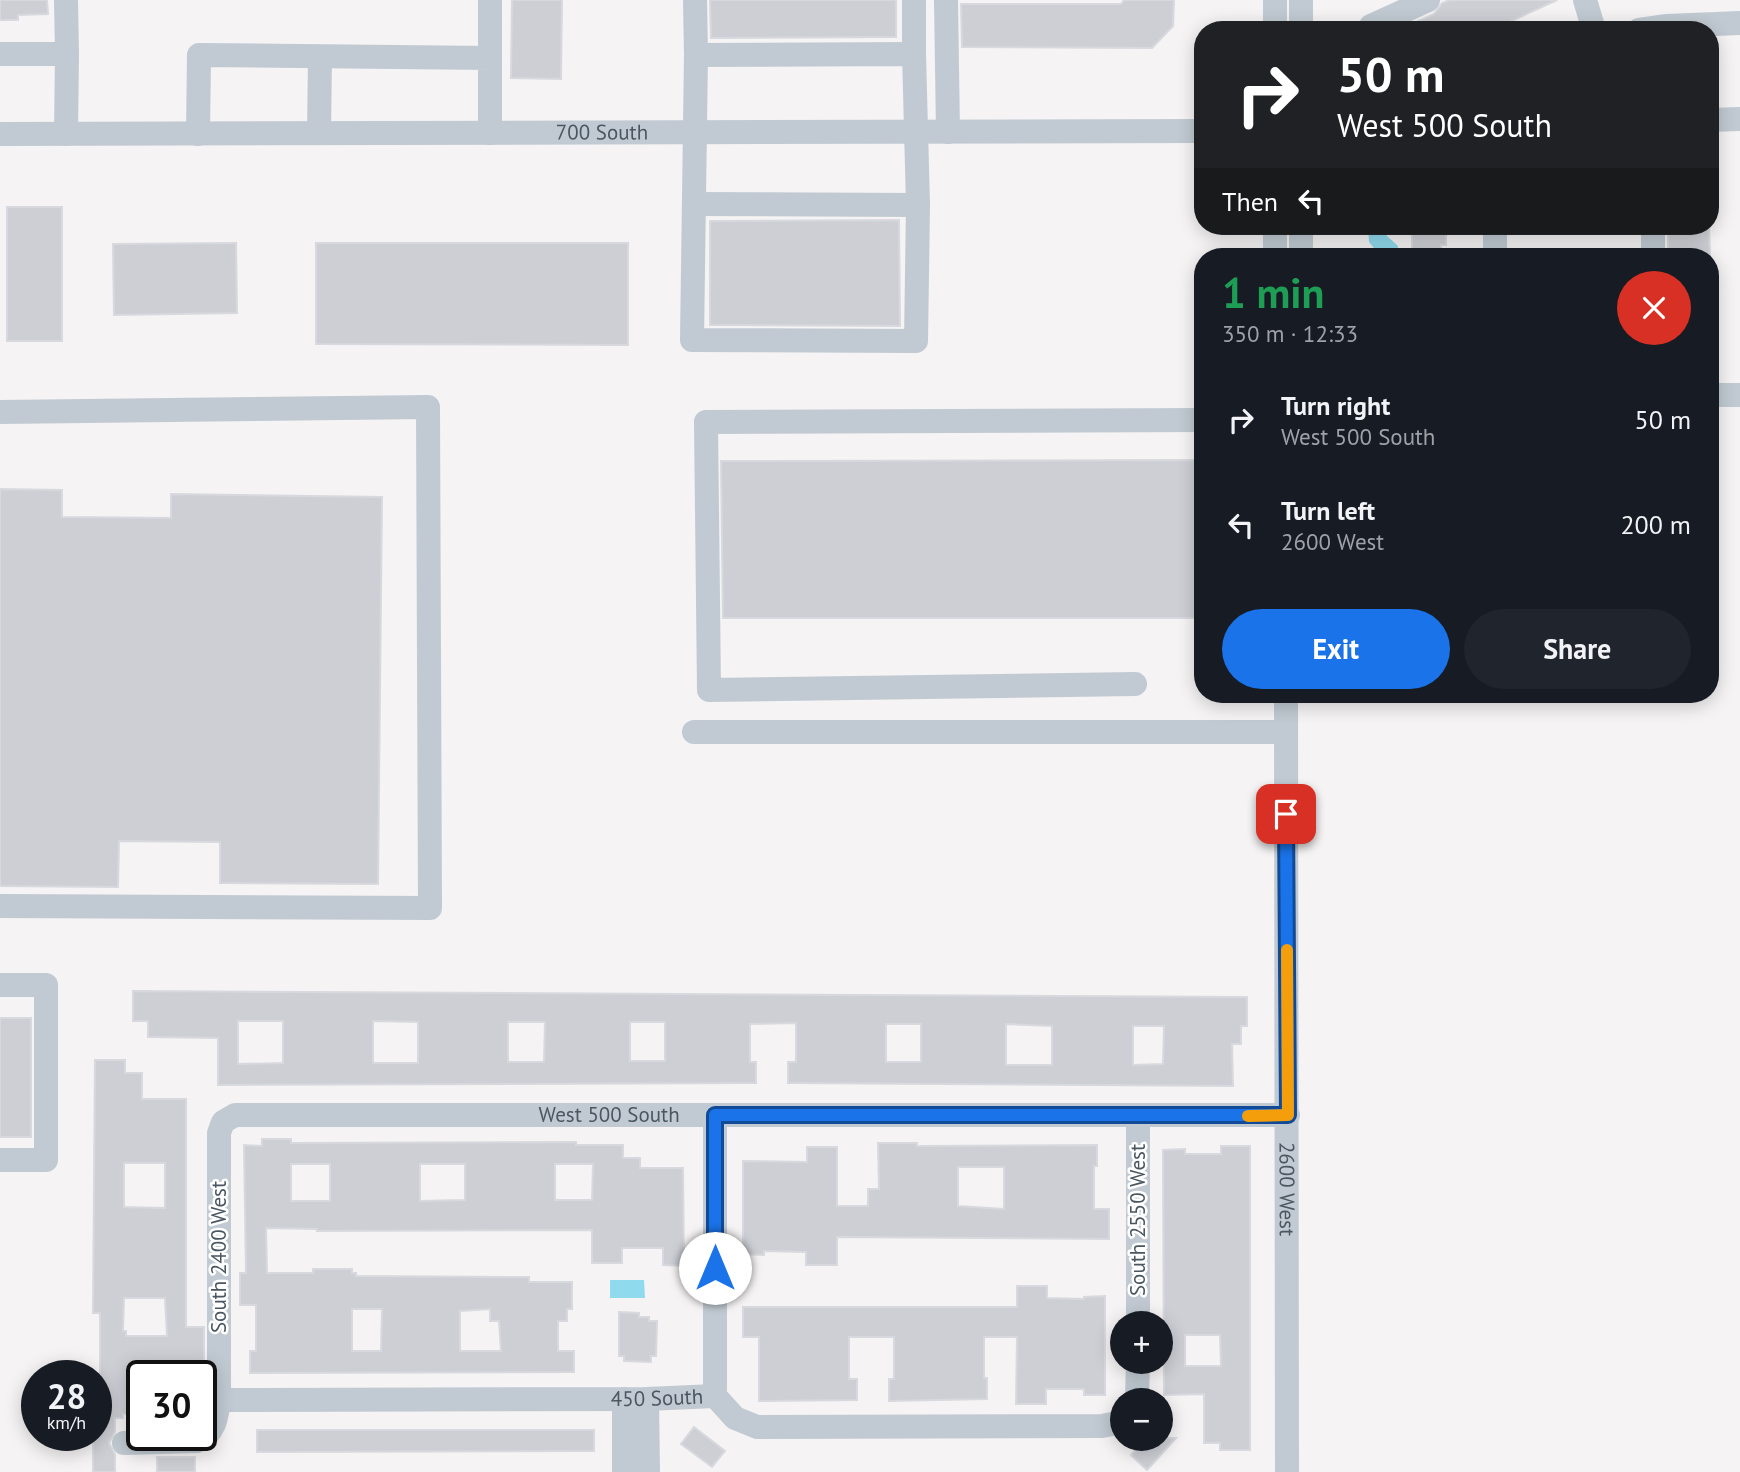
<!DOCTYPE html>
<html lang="en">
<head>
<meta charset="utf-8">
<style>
  body { margin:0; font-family:"PT Sans",sans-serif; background:#20242c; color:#f1f3f6; height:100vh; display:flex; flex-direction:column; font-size:26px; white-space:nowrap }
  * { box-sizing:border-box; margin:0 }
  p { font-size:23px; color:#9ea1a6 }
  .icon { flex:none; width:38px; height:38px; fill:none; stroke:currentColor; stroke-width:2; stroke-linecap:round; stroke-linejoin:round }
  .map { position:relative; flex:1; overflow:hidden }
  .sheet { position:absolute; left:1194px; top:248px; width:525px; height:455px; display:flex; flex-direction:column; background:#171b24; border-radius:28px; box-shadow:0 4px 18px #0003 }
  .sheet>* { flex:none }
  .top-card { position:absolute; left:1194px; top:21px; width:525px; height:214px; border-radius:28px; box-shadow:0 4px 18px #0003; background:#202124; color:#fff; overflow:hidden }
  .buttons { position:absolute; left:1110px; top:1311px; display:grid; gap:14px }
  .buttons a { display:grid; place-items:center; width:63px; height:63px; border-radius:50%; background:#171b24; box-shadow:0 4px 18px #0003; font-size:35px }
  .speed { position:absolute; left:21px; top:1360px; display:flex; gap:14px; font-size:35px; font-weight:700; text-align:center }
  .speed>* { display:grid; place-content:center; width:91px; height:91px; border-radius:50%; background:#171b24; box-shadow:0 4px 18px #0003; line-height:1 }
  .speed small { font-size:18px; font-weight:400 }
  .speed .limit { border:4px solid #111; border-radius:10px; background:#fff; color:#111 }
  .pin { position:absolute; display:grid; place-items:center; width:60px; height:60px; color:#fff; margin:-30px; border-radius:14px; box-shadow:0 4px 10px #0006 }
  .me { position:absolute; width:77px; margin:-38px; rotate:0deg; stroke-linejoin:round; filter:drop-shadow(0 0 5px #0008) }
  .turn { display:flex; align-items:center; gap:24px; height:147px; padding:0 28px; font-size:32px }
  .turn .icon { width:91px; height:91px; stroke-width:2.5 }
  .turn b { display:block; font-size:49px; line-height:60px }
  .then { display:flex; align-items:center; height:66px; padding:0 28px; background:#0003; gap:14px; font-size:26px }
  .round { display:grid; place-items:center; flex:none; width:74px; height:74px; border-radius:37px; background:#20242c }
  .headline { display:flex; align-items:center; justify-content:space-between; height:119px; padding:0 28px }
  h1 { font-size:42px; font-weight:700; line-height:52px; color:#1e9e55 }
  .button { display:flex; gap:14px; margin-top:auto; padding:14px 28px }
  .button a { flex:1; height:80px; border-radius:42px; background:#1a73e8; color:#fff; font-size:28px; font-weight:700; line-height:80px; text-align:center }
  .button a+a { background:#20242c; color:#f1f3f6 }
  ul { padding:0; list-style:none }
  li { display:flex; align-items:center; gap:21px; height:105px; padding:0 28px }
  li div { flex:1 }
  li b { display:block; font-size:26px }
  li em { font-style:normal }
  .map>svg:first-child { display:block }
</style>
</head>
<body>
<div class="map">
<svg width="1740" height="1472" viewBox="0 0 1740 1472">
  <rect width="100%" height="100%" fill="#f5f3f3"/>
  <path fill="#90daee" d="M 1368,226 L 1381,226 L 1386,235 L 1398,246 L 1397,257 L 1381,257 L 1369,242 Z
    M 610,1280 L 644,1280 L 645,1298 L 610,1298 Z"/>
  <path fill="#cdcfd5" stroke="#d7d9de" stroke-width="2" fill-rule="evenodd" d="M 0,0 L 47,0 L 48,14 L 18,15 L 18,20 L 0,20 Z
    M 512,0 L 562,0 L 561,79 L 511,78 Z
    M 710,0 L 896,0 L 896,37 L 711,38 Z
    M 1124,0 L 1174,0 L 1173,26 L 1152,48 L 962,47 L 961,4 L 1121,4 Z
    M 1450,0 L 1557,0 L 1492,30 L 1399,30 L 1434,14 L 1442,3 Z
    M 7,207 L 62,207 L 62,341 L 7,341 Z
    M 899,220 L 900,326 L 710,325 L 710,221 Z
    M 1412,226 L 1446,226 L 1446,245 L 1441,245 L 1441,257 L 1412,257 Z
    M 1668,226 L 1709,226 L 1710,257 L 1668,257 Z
    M 236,243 L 237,313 L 114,315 L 113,244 Z
    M 316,243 L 628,243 L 628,345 L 316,344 Z
    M 1202,460 L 1202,618 L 723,618 L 721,461 Z
    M 0,489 L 62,490 L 62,517 L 171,518 L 171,494 L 382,497 L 378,884 L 220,883 L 220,842 L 119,841 L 118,887 L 0,886 Z
    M 133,991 L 1247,997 L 1247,1026 L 1241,1026 L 1241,1044 L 1232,1044 L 1233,1086 L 788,1083 L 788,1062 L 796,1062 L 796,1023 L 750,1024 L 750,1062 L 756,1062 L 756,1083 L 218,1085 L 218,1038 L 148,1037 L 148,1021 L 133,1021 ZM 238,1021 L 283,1021 L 283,1063 L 238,1064 ZM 373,1021 L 418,1022 L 418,1063 L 373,1063 ZM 508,1022 L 545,1022 L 544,1062 L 508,1062 ZM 630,1022 L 665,1022 L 665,1061 L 630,1061 ZM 886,1024 L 921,1024 L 921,1062 L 886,1062 ZM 1006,1024 L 1052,1026 L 1052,1065 L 1006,1065 ZM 1133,1026 L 1164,1026 L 1163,1064 L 1133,1065 Z
    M 0,1018 L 31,1018 L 31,1137 L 0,1137 Z
    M 95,1060 L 125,1060 L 125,1073 L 142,1073 L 142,1099 L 186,1099 L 186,1327 L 204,1327 L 204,1364 L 140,1364 L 140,1414 L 123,1414 L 123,1418 L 115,1418 L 115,1432 L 109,1443 L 115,1454 L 115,1472 L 93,1472 L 93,1435 L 96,1435 L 96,1374 L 100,1374 L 100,1313 L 93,1313 ZM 124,1163 L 165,1163 L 165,1208 L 124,1207 ZM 124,1298 L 165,1298 L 167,1336 L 126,1336 L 126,1331 L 123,1331 Z
    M 262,1139 L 291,1139 L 291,1143 L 576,1142 L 576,1145 L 623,1145 L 623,1158 L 640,1158 L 640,1168 L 683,1168 L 684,1266 L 663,1265 L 663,1248 L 622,1248 L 622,1263 L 592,1263 L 592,1230 L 317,1231 L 317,1229 L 266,1228 L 267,1273 L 313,1273 L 313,1269 L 352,1269 L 352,1273 L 356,1273 L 356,1276 L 529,1277 L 529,1282 L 572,1282 L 572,1309 L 567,1309 L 567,1321 L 558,1321 L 558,1351 L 574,1351 L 574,1372 L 250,1373 L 250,1351 L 256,1351 L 256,1305 L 240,1305 L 240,1273 L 246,1273 L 244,1145 L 262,1146 ZM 291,1164 L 330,1164 L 330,1201 L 291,1201 ZM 420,1164 L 465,1164 L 465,1200 L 420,1201 ZM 555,1164 L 593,1164 L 592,1200 L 555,1200 ZM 352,1309 L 382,1309 L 381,1351 L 352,1351 ZM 490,1309 L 490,1321 L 499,1321 L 501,1351 L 460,1351 L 460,1311 Z
    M 878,1143 L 917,1143 L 917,1146 L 1097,1145 L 1097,1166 L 1094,1166 L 1094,1209 L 1109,1209 L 1109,1239 L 837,1237 L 837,1265 L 806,1265 L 806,1252 L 764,1251 L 764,1255 L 743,1254 L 743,1161 L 807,1162 L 807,1147 L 837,1147 L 837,1206 L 868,1206 L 868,1189 L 879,1189 ZM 958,1167 L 1004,1167 L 1004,1209 L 958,1206 Z
    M 1221,1146 L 1250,1146 L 1250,1450 L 1220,1450 L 1220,1443 L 1204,1443 L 1204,1394 L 1164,1395 L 1163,1150 L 1185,1149 L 1185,1154 L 1221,1154 ZM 1185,1335 L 1220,1335 L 1221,1366 L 1185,1366 Z
    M 1017,1286 L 1047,1286 L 1047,1298 L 1084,1299 L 1084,1297 L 1105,1296 L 1105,1395 L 1084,1395 L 1084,1389 L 1046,1389 L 1046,1404 L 1016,1404 L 1017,1337 L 984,1337 L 984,1378 L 987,1378 L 987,1399 L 889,1401 L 889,1379 L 894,1379 L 894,1337 L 849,1337 L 849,1379 L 857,1379 L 857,1400 L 759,1401 L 759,1337 L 743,1337 L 743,1307 L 1017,1307 Z
    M 619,1312 L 639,1313 L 639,1317 L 649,1317 L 649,1321 L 657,1321 L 656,1356 L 651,1356 L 651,1362 L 624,1361 L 624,1356 L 619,1356 Z
    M 694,1427 L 725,1451 L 712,1467 L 681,1444 Z
    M 257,1430 L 594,1430 L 594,1451 L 257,1452 Z
    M 1147,1438 L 1176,1438 L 1147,1470 L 1131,1455 Z
    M 157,1457 L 195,1457 L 195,1472 L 157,1472 Z"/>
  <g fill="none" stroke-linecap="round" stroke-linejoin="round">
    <g stroke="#c1cad2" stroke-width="24">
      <path d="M 66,0 L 67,54"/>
      <path d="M 490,0 L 490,58"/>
      <path d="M 695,0 L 696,55"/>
      <path d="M 914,0 L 914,54"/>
      <path d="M 946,0 L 948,132"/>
      <path d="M 1275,0 L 1275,30"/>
      <path d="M 1585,0 L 1594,30"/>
      <path d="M 1371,26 L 1428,0"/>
      <path d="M 1301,30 L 1301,0"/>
      <path d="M 1639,30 L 1667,26 L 1740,23"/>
      <path d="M 0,54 L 67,54 L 66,134"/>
      <path d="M 914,54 L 918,205 L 916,341 L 692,340 L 696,55 Z"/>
      <path d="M 1710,120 L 1740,119"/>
      <path d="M 319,133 L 320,57"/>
      <path id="s1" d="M 0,134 L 1202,131"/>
      <path d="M 198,134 L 199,55 L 490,58 L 490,133"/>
      <path d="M 694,204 L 918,205"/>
      <path d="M 1275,226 L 1275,257"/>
      <path d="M 1495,226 L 1495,257"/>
      <path d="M 1653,226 L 1653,257"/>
      <path d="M 1301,257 L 1301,226"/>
      <path d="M 1710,395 L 1740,395"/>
      <path d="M 0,412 L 428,407 L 430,908 L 0,906"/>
      <path d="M 1135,684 L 709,690 L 706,422 L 1202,420"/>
      <path id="s2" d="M 1286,695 L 1287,1472"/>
      <path d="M 694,732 L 1285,732"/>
      <path d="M 0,985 L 46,985 L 46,1160 L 0,1160"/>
      <path d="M 715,1115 L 715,1396"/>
      <path d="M 1138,1117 L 1138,1323"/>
      <path d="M 624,1399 L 624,1472"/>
      <path d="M 647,1399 L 648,1472"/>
      <path id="s3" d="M 219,1400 L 647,1399 L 715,1396 L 735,1418 L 757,1427 L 1102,1426 L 1122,1422"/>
      <path d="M 1137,1400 L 1138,1362"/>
      <path id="s4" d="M 124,1443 L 197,1441 C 214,1434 217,1418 219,1400 L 219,1133 L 223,1122 L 235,1115 L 1288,1115"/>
    </g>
  </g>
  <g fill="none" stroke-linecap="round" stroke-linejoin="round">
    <defs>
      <path id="route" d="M 715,1268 L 715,1115 L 1288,1115 L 1286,814"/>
    </defs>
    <use href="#route" stroke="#114b97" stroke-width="18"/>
    <use href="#route" stroke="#1a73e8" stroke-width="12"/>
    <path stroke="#f59e0b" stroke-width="12" d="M 1248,1116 L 1288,1115 L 1287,950"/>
  </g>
  <g text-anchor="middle" stroke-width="5" stroke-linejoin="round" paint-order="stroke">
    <g font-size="21" fill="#4a5661" stroke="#fff">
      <text dy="7" stroke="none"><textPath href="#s1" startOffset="602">700 South</textPath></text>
      <text dy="7" stroke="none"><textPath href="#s4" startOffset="789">West 500 South</textPath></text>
      <text dy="7" stroke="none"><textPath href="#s2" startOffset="494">2600 West</textPath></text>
      <text transform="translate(1138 1220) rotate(-90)" y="7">South 2550 West</text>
      <text transform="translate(219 1257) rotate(-90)" y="7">South 2400 West</text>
      <text dy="7" stroke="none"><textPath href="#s3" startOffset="438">450 South</textPath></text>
    </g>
  </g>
</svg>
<div class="buttons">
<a>+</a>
<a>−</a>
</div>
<div class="speed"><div>28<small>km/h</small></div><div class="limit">30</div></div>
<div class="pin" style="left:1286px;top:814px;background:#d93025"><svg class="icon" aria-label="arrive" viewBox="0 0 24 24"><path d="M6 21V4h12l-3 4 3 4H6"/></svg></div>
<svg class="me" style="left:715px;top:1268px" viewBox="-20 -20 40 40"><circle r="19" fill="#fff"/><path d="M0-13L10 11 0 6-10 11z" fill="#1a73e8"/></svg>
<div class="top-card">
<div class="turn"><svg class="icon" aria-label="right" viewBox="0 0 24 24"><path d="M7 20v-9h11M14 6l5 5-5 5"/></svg><div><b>50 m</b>West 500 South</div></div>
<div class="then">Then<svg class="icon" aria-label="left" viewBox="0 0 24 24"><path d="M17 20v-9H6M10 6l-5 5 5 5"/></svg></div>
</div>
<section class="sheet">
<div class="headline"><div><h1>1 min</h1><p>350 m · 12:33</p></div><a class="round" style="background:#d93025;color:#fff"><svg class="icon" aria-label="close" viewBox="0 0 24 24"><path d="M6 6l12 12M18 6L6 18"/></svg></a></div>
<ul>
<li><svg class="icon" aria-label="right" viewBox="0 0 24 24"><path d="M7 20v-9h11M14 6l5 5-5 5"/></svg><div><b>Turn right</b><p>West 500 South</p></div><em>50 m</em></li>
<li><svg class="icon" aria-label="left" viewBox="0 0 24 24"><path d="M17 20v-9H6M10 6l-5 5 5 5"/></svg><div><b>Turn left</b><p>2600 West</p></div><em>200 m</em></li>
</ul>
<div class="button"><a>Exit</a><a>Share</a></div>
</section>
</div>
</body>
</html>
